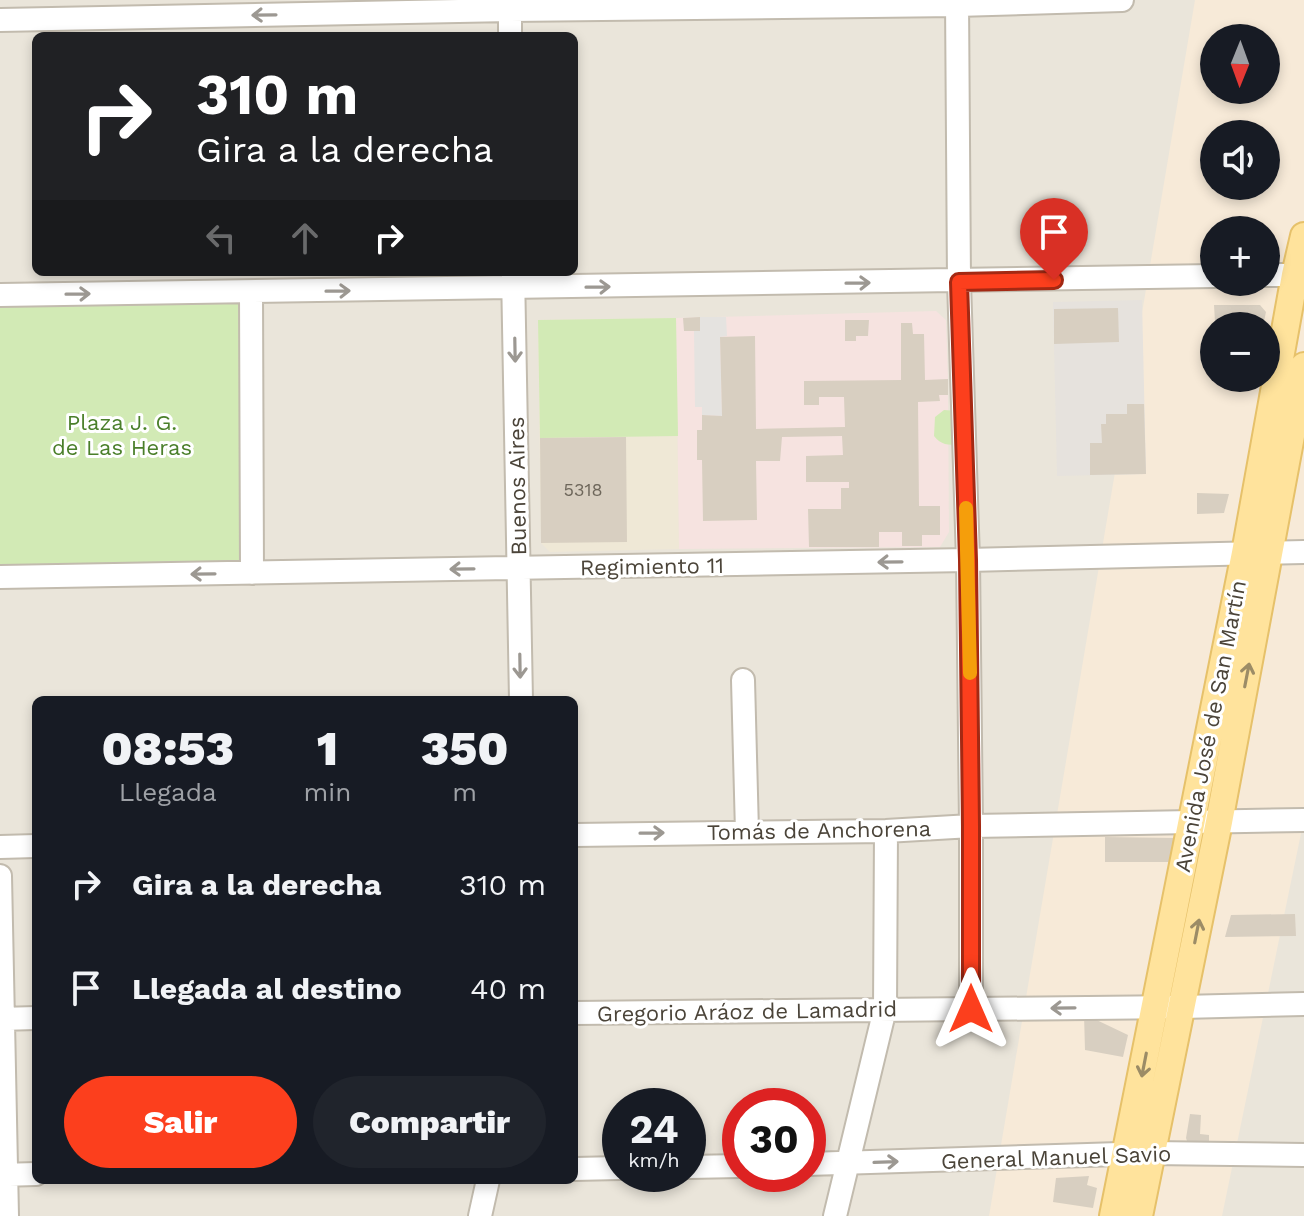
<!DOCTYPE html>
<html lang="es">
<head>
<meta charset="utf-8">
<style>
  body { margin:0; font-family:"Work Sans",sans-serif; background:#20242c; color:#f1f3f6; height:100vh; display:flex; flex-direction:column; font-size:30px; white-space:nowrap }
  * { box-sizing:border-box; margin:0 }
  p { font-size:26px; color:#9ea1a6 }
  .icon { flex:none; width:44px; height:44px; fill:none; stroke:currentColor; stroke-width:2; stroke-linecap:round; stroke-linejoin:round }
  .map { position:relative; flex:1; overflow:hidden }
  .side { position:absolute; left:32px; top:696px; width:546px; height:488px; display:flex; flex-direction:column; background:#171b24; border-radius:12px; box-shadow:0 4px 12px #0003 }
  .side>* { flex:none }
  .banner { position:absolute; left:32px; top:32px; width:546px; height:244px; border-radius:12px; box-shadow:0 4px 12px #0003; background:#202124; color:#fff; overflow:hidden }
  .needle { width:52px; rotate:181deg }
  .fabs { position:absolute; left:1200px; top:24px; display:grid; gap:16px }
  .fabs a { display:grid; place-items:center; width:80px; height:80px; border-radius:50%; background:#171b24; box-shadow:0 4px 12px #0003; font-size:40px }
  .speed { position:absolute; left:602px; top:1088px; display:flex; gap:16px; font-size:40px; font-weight:700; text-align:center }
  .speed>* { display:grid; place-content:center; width:104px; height:104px; border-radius:50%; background:#171b24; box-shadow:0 4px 12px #0003; line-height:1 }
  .speed small { font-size:20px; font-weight:400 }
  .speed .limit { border:12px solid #d22; background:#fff; color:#111 }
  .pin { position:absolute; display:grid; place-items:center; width:68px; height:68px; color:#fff; margin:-82px -34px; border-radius:50% 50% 50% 0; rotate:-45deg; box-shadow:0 0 8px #0007 }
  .pin .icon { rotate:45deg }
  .me { position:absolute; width:88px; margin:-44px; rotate:0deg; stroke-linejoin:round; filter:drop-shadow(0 0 6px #0008) }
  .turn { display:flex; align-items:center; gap:28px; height:168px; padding:0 32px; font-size:36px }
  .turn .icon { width:104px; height:104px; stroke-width:2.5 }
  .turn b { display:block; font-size:56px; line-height:68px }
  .lanes { display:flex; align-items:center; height:76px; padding:0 32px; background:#0003; justify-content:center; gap:40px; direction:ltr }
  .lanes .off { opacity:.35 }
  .eta { display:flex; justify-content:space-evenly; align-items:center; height:136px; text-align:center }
  .eta b { font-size:48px; font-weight:800; line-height:56px }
  .action { display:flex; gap:16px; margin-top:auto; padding:16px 32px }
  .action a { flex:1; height:92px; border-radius:48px; background:#fc3f1d; color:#fff; font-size:32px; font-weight:800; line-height:92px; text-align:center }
  .action a+a { background:#20242c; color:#f1f3f6 }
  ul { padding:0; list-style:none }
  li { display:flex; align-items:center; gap:24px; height:104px; padding:0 32px }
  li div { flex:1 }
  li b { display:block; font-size:30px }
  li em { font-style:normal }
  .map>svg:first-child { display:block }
</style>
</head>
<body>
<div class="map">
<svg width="1304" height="1216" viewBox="0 0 1304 1216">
  <rect width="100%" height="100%" fill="#f6f3ec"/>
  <path fill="#eae5da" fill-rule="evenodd" d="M 0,0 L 1304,0 L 1304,1216 L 0,1216 ZM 36,36 L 574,36 L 574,272 L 36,272 ZM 1214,38 L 1266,38 L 1266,90 L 1214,90 ZM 1214,134 L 1266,134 L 1266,186 L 1214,186 ZM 1214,230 L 1266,230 L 1266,282 L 1214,282 ZM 1214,326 L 1266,326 L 1266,378 L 1214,378 ZM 36,700 L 574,700 L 574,1180 L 36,1180 ZM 620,1106 L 688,1106 L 688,1174 L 620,1174 ZM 740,1106 L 808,1106 L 808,1174 L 740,1174 Z"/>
  <path fill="#f7ead8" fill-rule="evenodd" d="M 1195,0 L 1304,0 L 1304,819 L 1222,1216 L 989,1216 ZM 1214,38 L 1266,38 L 1266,90 L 1214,90 ZM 1214,134 L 1266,134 L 1266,186 L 1214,186 ZM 1214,230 L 1266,230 L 1266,282 L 1214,282 ZM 1214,326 L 1266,326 L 1266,378 L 1214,378 Z"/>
  <path fill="#e6e2dd" d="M 1142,300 L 1146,474 L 1057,476 L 1053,302 Z"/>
  <path fill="#efe8d6" d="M 676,318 L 679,549 L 550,552 L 541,543 L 538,320 Z"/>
  <path fill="#f6e3e0" d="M 936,311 L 946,320 L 948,379 L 949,532 L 940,547 L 679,549 L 676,318 Z"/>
  <path fill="#d2eab5" d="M 241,302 L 245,565 L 0,568 L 0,305 Z
    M 676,318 L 678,436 L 540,438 L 538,320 Z
    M 944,410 L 958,411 L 959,445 C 948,445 941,445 934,436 L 935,417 Z"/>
  <path fill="#e5e3e0" d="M 700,317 L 726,317 L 727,336 L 720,337 L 722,416 L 702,415 L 702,407 L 695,407 L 694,331 L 700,331 Z"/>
  <path fill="#d8cfc1" d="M 1214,305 L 1260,305 L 1266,312 L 1263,326 L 1235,326 L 1235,320 L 1215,322 Z
    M 1118,308 L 1119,342 L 1054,344 L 1054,309 Z
    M 700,317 L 700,331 L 684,331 L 683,318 Z
    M 845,320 L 869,320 L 868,336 L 856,336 L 856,341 L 845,341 Z
    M 901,323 L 912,323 L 913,334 L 924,334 L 925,380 L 948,379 L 948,395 L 939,395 L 940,401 L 918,402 L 919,506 L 940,506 L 940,535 L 922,535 L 922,546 L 902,546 L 902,532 L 879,532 L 879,547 L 809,547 L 808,509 L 841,509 L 841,488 L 849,488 L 849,482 L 806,482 L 806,456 L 843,455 L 842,436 L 782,437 L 780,461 L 756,461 L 757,520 L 703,521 L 702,460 L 697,460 L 697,430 L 702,430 L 702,415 L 722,416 L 720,337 L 755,336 L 756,429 L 845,427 L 844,397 L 819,397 L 819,405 L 804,405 L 804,381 L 901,380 Z
    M 1127,404 L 1144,404 L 1146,474 L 1090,475 L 1090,443 L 1102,443 L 1101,424 L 1106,424 L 1106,414 L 1127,414 Z
    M 626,437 L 627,542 L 541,543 L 540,438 Z
    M 1197,493 L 1229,494 L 1224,513 L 1197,514 Z
    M 1105,837 L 1175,838 L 1169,862 L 1105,862 Z
    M 1295,914 L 1296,936 L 1225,937 L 1231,915 Z
    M 1084,1014 L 1128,1035 L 1123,1057 L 1085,1050 Z
    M 1190,1114 L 1201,1115 L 1200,1134 L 1209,1135 L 1209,1147 L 1189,1147 L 1186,1138 Z
    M 1089,1176 L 1087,1185 L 1097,1188 L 1093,1208 L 1053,1202 L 1056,1178 Z"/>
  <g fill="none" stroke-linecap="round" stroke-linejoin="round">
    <defs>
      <path id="minor" d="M 510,0 L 510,36
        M 957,0 L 959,282 L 968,560 L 971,826 L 971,1009
        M 0,20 L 510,10 L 957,5 L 1122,0
        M 513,272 L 521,700
        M 1266,275 L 1304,275
        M 251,292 L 252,573
        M 0,295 L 1214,276
        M 0,577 L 968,560 L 1304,552
        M 743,680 L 747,832
        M 574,835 L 886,831 L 971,826 L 1304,820
        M 0,847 L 36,846
        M 0,876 L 7,1216
        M 574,1013 L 1182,1007 L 1304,1004
        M 0,1019 L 36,1018
        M 808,1164 L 1151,1153 L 1304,1155
        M 688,1167 L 740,1166
        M 574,1169 L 620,1168
        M 0,1175 L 36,1174
        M 480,1216 L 488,1180
        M 835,1216 L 885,1009 L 886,831"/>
      <path id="major" d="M 1113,1216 L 1245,553 L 1295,275 L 1304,236
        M 1139,1216 L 1219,822 L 1304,366"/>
    </defs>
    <use href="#minor" stroke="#c2bbae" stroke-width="26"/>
    <use href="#major" stroke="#e6c16a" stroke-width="30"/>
    <use href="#minor" stroke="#fff" stroke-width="22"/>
    <use href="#major" stroke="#ffe39c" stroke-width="26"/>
  </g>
  <defs><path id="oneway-shaft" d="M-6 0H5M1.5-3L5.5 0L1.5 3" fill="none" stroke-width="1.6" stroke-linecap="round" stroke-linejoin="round" transform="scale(2)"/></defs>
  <g stroke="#9c9892">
    <use href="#oneway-shaft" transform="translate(264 15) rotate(179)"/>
    <use href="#oneway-shaft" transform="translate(858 283) rotate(-1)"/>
    <use href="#oneway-shaft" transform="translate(598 287) rotate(-1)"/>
    <use href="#oneway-shaft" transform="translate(338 291) rotate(-1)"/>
    <use href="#oneway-shaft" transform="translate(78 294) rotate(-1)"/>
    <use href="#oneway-shaft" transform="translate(515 350) rotate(89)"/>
    <use href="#oneway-shaft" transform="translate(890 562) rotate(179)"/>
    <use href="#oneway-shaft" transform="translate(462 569) rotate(179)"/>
    <use href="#oneway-shaft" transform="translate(203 574) rotate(179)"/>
    <use href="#oneway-shaft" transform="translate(520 666) rotate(89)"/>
    <use href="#oneway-shaft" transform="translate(652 833) rotate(-1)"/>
    <use href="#oneway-shaft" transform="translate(1063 1008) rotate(179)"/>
    <use href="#oneway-shaft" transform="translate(886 1162) rotate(-2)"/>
  </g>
  <g stroke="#9c8c66">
    <use href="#oneway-shaft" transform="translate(1247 675) rotate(-79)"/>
    <use href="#oneway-shaft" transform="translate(1197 931) rotate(-79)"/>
    <use href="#oneway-shaft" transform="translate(1144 1065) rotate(101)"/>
  </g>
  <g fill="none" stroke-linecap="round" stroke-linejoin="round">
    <defs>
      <path id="route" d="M 971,1009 L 971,826 L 968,560 L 959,282 L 1054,280"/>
    </defs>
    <use href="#route" stroke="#a42913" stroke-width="20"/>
    <use href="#route" stroke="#fc3f1d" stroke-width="14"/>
    <path stroke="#f59e0b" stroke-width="14" d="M 966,508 L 970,673"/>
  </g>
  <g text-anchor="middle" stroke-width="6" stroke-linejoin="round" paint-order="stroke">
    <g font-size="18" fill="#6e675b">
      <text x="583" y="496">5318</text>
    </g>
    <g font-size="22" fill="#4a7f2a" stroke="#fff">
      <text x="122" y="430">Plaza J. G.<tspan x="122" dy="25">de Las Heras</tspan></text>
    </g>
    <g font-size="22" fill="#4b4439" stroke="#fff">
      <text transform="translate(517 486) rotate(-91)" y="8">Buenos Aires</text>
      <text transform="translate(652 566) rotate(-1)" y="8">Regimiento 11</text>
      <text transform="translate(1210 726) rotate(-79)" y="8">Avenida José de San Martín</text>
      <text transform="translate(819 830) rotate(-1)" y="8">Tomás de Anchorena</text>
      <text transform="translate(747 1011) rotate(-1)" y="8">Gregorio Aráoz de Lamadrid</text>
      <text transform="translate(1056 1157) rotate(-2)" y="8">General Manuel Savio</text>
    </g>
  </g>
</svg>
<div class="fabs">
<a><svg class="needle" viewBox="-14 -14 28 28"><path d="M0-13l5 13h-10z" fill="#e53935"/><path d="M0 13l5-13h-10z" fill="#9ea1a6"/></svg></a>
<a><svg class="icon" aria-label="sound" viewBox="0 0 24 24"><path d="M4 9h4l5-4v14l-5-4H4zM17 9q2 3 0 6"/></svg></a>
<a>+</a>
<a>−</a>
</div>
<div class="speed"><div>24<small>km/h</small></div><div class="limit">30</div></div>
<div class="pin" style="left:1054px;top:280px;background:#d93025"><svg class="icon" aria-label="arrive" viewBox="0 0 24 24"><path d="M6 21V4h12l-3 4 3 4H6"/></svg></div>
<svg class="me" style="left:971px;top:1009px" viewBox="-20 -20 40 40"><path d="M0-17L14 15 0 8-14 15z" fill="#fc3f1d" stroke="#fff" stroke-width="4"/></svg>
<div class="banner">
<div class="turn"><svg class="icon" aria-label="right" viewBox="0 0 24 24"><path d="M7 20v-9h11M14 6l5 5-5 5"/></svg><div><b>310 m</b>Gira a la derecha</div></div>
<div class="lanes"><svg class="icon off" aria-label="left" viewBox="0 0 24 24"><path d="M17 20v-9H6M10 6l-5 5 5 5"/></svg><svg class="icon off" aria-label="ahead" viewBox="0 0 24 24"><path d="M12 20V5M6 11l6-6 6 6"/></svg><svg class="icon" aria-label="right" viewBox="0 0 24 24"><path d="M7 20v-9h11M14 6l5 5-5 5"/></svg></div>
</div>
<section class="side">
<div class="eta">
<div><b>08:53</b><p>Llegada</p></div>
<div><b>1</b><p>min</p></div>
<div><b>350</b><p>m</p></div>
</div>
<ul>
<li><svg class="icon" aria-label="right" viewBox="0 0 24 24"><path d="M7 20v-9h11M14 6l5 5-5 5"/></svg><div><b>Gira a la derecha</b></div><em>310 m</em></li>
<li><svg class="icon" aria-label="arrive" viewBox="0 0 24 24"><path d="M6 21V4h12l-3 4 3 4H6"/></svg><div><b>Llegada al destino</b></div><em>40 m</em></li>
</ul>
<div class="action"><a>Salir</a><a>Compartir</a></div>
</section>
</div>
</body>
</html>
